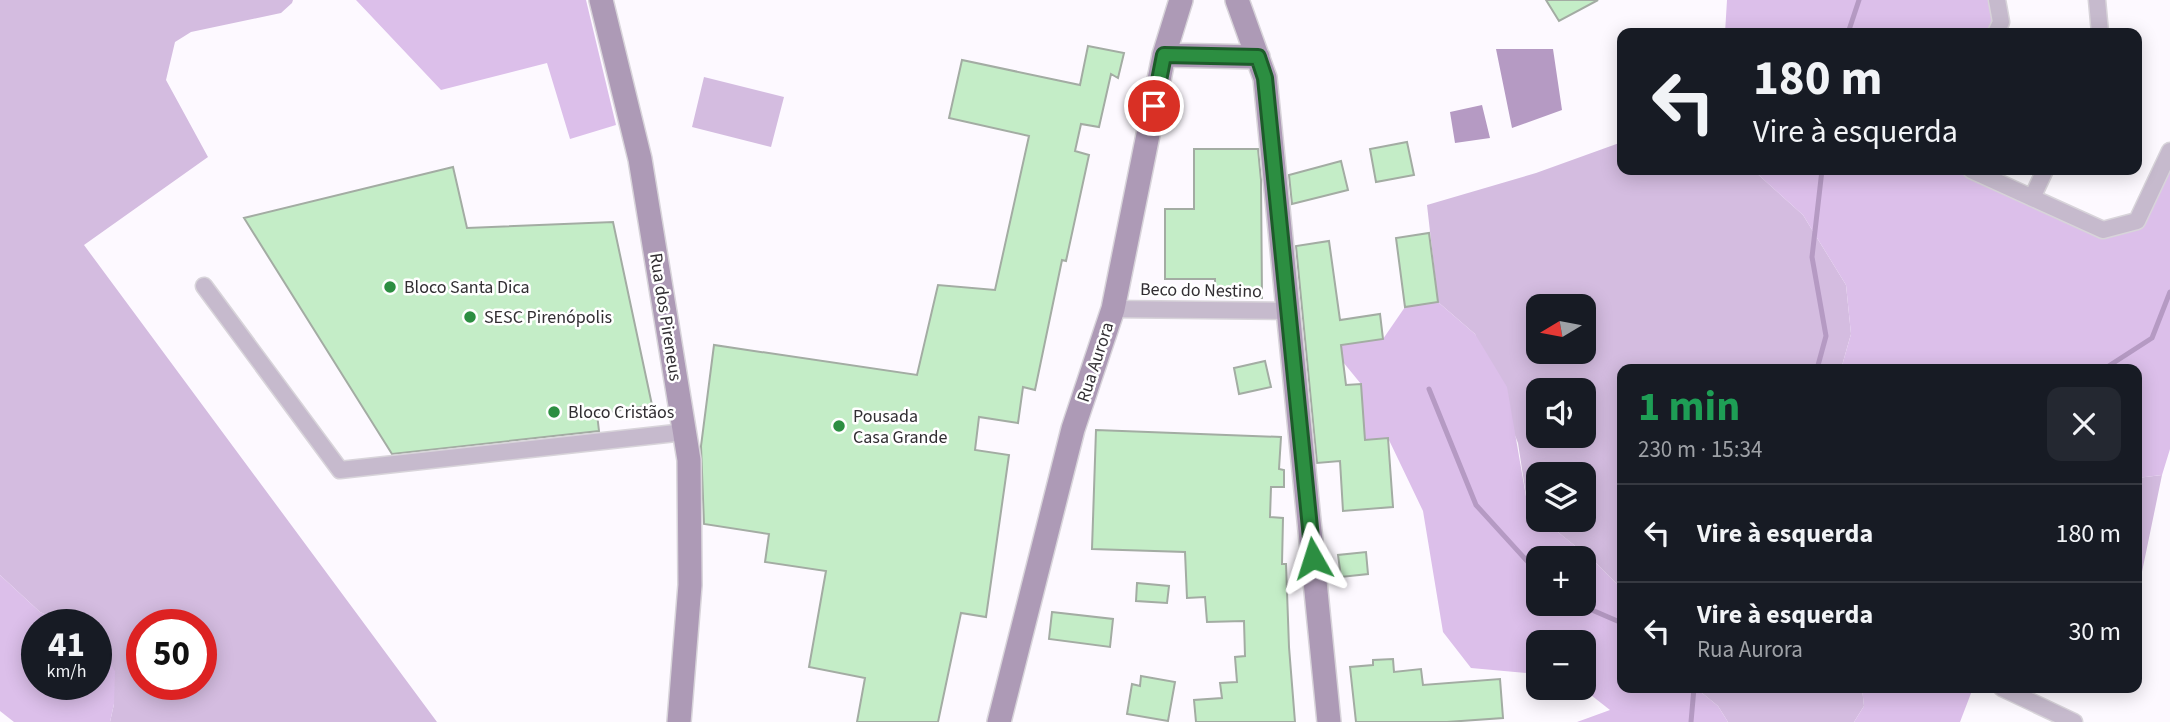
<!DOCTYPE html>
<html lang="pt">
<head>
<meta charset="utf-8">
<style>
  body { margin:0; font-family:"Source Sans 3",sans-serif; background:#242831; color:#f1f3f6; height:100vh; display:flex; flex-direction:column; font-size:26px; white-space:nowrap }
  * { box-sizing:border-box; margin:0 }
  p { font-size:23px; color:#9ea1a6 }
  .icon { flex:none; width:38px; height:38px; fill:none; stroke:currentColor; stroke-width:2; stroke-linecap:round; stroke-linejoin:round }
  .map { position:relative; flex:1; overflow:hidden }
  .sheet { position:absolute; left:1617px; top:364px; width:525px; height:329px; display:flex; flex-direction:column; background:#171b24; border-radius:14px; box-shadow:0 4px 18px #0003 }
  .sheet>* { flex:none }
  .guide { position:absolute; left:1617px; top:28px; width:525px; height:147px; border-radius:14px; box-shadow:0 4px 18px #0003; background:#171b24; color:#f1f3f6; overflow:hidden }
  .needle { width:46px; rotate:260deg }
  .tools { position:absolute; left:1526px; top:294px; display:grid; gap:14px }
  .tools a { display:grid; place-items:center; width:70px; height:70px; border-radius:14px; background:#171b24; box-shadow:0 4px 18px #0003; font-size:35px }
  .speed { position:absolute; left:21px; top:609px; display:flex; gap:14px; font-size:35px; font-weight:700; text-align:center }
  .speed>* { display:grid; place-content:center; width:91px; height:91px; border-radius:50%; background:#171b24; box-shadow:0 4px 18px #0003; line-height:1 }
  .speed small { font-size:18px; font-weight:400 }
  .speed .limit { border:10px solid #d22; background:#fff; color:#111 }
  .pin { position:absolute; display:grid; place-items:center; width:60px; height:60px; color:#fff; margin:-30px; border:4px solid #fff; border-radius:50%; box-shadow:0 2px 7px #0007 }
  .me { position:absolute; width:77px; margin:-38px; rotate:354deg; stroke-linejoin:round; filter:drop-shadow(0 0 5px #0008) }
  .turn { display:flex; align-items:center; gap:24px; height:147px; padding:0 21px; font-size:32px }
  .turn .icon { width:91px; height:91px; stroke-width:2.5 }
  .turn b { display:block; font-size:49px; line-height:60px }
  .round { display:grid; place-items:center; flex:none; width:74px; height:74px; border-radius:14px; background:#242831 }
  .overview { display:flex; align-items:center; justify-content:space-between; height:119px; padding:0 21px }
  h1 { font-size:42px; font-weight:700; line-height:52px; color:#1e9e55 }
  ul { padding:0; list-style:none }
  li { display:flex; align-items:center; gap:21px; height:98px; padding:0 21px; border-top:2px solid #363941 }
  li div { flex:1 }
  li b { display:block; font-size:26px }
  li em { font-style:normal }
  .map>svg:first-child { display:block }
</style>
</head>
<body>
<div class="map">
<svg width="2170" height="722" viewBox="0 0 2170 722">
  <rect width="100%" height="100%" fill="#fdf9ff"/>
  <path fill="#d4bce0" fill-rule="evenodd" d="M 0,0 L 293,0 L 292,3 L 281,13 L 191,32 L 175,42 L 166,80 L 208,157 L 84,245 L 437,722 L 110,722 L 114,704 L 114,671 L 96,643 L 96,625 L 69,625 L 40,612 L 0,575 ZM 142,625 L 201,625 L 201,684 L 142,684 Z
    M 704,77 L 784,97 L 771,147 L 692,127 Z
    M 1622,142 L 1622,170 L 1753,170 L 1803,215 L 1846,285 L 1851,334 L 1841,369 L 1622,369 L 1622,589 L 1595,562 L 1543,520 L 1584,520 L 1584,474 L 1538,474 L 1538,516 L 1528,508 L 1518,443 L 1475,334 L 1438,302 L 1427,205 L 1536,173 ZM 1538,306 L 1584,306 L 1584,352 L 1538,352 ZM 1538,390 L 1584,390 L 1584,436 L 1538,436 Z
    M 2162,475 L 2137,596 L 2137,478 Z
    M 1696,688 L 1862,688 L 1864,706 L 1854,722 L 1728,722 L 1718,706 Z"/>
  <path fill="#dcbfea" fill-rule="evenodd" d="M 356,0 L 586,0 L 616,125 L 570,139 L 547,63 L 441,90 Z
    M 1727,0 L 1994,0 L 1997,19 L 1990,33 L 1725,33 Z
    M 2170,165 L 2170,449 L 2162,475 L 2137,478 L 2137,369 L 1841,369 L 1851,334 L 1846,285 L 1803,215 L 1753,170 L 1964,170 L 2101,235 L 2140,222 Z
    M 1438,302 L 1475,334 L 1507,387 L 1528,508 L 1538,516 L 1538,520 L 1543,520 L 1595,562 L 1622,589 L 1622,688 L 1696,688 L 1718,706 L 1728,722 L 1577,722 L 1610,710 L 1582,688 L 1584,642 L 1538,642 L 1538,674 L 1471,668 L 1443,632 L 1423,511 L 1388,438 L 1365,440 L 1361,384 L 1343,362 L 1341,345 L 1383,339 L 1405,307 ZM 1538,558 L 1584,558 L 1584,604 L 1538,604 Z
    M 0,575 L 40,612 L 69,625 L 37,625 L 37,684 L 96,684 L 97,643 L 115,671 L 114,704 L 110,722 L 14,722 L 0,711 Z
    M 1862,688 L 1973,688 L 1960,722 L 1854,722 L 1864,706 Z"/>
  <path fill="#b59ac3" d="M 1496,49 L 1553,49 L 1562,110 L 1512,128 Z
    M 1482,105 L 1490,138 L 1455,143 L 1450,112 Z"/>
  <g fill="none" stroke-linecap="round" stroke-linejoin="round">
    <path stroke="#b59ac3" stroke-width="5" d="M 1848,33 L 1859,0
      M 1817,369 L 1826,336 L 1812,257 L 1822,170
      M 2104,369 L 2152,338 L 2170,292
      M 1429,389 L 1476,505 L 1538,573
      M 1578,604 L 1622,623
      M 1691,722 L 1694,688"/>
  </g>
  <path fill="#c4edc7" stroke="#a3aca3" stroke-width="2" d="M 1546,0 L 1598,0 L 1559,21 Z
    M 1088,46 L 1124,53 L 1118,78 L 1111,74 L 1099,127 L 1081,124 L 1075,151 L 1089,155 L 1066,261 L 1062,260 L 1035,390 L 1023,387 L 1018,423 L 979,417 L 975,450 L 1009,455 L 986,617 L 961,613 L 938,722 L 857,722 L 865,678 L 809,667 L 826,571 L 765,562 L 769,534 L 704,524 L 701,446 L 714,345 L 917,375 L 938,285 L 995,290 L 1029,136 L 949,118 L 962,60 L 1080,85 Z
    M 1407,142 L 1414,175 L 1376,182 L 1370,149 Z
    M 1194,149 L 1258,149 L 1261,180 L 1262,298 L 1215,297 L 1215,279 L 1165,279 L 1165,209 L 1194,209 Z
    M 1341,161 L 1348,190 L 1292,204 L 1289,175 Z
    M 453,167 L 467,228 L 613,222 L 652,405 L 597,414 L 599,431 L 392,454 L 244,218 Z
    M 1429,233 L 1438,302 L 1405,307 L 1396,238 Z
    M 1329,241 L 1340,320 L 1380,314 L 1383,339 L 1341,345 L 1346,385 L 1361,384 L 1365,440 L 1388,438 L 1393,507 L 1343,511 L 1340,461 L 1317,463 L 1296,246 Z
    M 1265,361 L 1271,387 L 1239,394 L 1234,368 Z
    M 1096,430 L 1281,437 L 1279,469 L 1284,470 L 1284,487 L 1271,487 L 1270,517 L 1283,518 L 1282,564 L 1286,564 L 1289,647 L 1295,722 L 1196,722 L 1194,700 L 1222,698 L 1220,683 L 1237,682 L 1235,657 L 1245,656 L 1244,621 L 1207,622 L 1205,597 L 1187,598 L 1185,552 L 1092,549 Z
    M 1366,552 L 1368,574 L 1341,577 L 1338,555 Z
    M 1137,583 L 1169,586 L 1167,603 L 1136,601 Z
    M 1052,612 L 1113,619 L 1110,647 L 1049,639 Z
    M 1393,659 L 1394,672 L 1421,669 L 1423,685 L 1500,679 L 1503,718 L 1447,722 L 1356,722 L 1350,667 L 1373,665 L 1373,660 Z
    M 1141,676 L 1175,682 L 1168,721 L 1127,714 L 1132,684 L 1140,686 Z"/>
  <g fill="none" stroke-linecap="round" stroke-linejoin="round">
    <defs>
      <path id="street" d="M 2097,0 L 2100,33
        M 1996,33 L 2001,22 L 1997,0
        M 1971,170 L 2103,230 L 2137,221 L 2170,151
        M 2032,198 L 2045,170
        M 204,286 L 340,470 L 685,432
        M 1113,309 L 1289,311
        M 2002,688 L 2074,722"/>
      <path id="secondary" d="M 601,0 L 640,159 L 689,460 L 690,585 L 679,722
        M 1237,0 L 1265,78 L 1329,722
        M 1164,55 L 1258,57
        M 999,722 L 1073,429 L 1113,309 L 1164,55 L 1181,0"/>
    </defs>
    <use href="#street" stroke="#d8d4da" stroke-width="19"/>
    <use href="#secondary" stroke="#d8d4da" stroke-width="26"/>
    <use href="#street" stroke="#c6bacd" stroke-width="16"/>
    <use href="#secondary" stroke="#ad9ab6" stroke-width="23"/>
  </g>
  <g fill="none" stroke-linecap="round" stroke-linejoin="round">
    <defs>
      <path id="route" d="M 1154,106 L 1164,55 L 1258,57 L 1265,78 L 1313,558"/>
    </defs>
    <use href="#route" stroke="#1d5c2a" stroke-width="18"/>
    <use href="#route" stroke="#2c8e41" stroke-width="12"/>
  </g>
  <g fill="#2c8e41" stroke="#fff" stroke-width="2.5">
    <circle cx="390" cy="287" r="7"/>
    <circle cx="470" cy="317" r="7"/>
    <circle cx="554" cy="412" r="7"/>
    <circle cx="839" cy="426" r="7"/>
  </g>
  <g text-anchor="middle" stroke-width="5" stroke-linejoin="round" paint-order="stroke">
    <g font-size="18" fill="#312e32" stroke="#fff" text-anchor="start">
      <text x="404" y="293">Bloco Santa Dica</text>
      <text x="484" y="323">SESC Pirenópolis</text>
      <text x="568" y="418">Bloco Cristãos</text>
      <text x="853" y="422">Pousada<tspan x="853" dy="21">Casa Grande</tspan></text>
    </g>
    <g font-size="18" fill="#312e32" stroke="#fff">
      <text transform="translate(1201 290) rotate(1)" y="6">Beco do Nestino</text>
      <text transform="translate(666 317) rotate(81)" y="6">Rua dos Pireneus</text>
      <text transform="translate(1095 362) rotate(-72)" y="6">Rua Aurora</text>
    </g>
  </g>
</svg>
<div class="tools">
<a><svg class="needle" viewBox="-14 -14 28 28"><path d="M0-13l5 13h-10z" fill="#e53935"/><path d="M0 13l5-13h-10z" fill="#9ea1a6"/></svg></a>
<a><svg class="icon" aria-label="sound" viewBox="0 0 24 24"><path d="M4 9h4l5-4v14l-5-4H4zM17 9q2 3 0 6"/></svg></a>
<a><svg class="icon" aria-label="layers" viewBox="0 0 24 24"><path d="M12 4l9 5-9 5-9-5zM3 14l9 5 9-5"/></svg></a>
<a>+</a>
<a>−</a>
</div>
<div class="speed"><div>41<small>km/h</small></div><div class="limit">50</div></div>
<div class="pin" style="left:1154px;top:106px;background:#d93025"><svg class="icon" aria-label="arrive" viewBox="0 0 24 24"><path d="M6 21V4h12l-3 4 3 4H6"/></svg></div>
<svg class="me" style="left:1313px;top:558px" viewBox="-20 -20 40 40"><path d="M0-17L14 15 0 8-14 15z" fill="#2c8e41" stroke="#fff" stroke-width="4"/></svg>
<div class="guide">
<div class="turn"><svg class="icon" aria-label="left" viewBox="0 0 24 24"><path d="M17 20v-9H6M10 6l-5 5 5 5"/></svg><div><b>180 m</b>Vire à esquerda</div></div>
</div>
<section class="sheet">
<div class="overview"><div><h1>1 min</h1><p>230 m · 15:34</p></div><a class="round"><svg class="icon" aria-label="close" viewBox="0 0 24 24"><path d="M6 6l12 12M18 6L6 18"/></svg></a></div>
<ul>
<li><svg class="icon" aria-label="left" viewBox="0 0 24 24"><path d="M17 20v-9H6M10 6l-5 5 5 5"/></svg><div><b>Vire à esquerda</b></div><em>180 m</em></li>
<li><svg class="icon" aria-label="left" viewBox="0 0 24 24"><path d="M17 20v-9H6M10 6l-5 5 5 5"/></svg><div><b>Vire à esquerda</b><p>Rua Aurora</p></div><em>30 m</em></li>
</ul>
</section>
</div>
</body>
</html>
